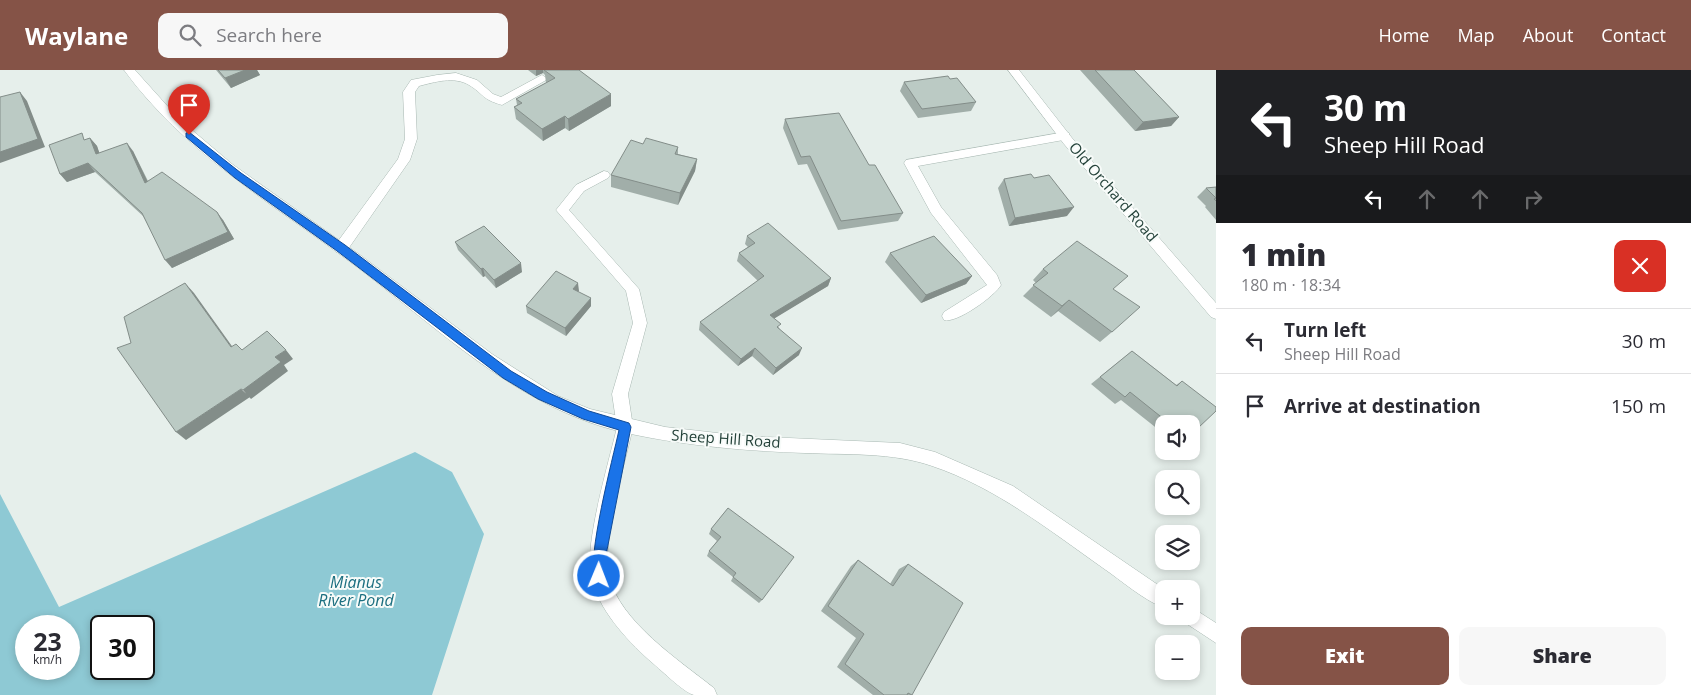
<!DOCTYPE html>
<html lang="en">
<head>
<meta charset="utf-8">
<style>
  body { margin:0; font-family:"Open Sans",sans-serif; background:#f7f7f7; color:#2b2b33; height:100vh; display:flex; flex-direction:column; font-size:19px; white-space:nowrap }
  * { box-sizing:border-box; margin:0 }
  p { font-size:16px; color:#7c7c81 }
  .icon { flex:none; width:28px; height:28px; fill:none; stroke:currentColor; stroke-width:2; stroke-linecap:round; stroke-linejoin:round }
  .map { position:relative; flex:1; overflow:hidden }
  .panel { display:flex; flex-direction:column; background:#fff; width:475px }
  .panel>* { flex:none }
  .top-card { background:#202124; color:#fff; overflow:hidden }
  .controls { position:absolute; left:1155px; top:345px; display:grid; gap:10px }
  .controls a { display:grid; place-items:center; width:45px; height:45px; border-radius:10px; background:#fff; box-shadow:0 2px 8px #0003; font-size:25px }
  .speed { position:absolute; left:15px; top:545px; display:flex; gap:10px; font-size:25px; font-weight:700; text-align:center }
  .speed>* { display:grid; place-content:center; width:65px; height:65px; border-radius:50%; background:#fff; box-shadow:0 2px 8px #0003; line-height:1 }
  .speed small { font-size:12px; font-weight:400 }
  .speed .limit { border:2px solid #111; border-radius:8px; background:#fff; color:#111 }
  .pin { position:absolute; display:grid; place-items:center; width:42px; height:42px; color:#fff; margin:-51px -21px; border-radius:50% 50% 50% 0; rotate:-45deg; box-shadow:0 0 5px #0007 }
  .pin .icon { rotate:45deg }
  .me { position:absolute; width:55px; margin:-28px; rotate:1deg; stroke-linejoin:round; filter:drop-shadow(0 0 4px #0008) }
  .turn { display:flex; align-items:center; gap:18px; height:105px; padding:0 25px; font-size:22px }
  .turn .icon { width:65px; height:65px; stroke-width:2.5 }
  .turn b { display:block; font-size:35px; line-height:42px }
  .lanes { display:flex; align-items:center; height:48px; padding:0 25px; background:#0003; justify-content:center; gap:25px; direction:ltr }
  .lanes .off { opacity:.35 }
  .round { display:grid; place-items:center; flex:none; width:52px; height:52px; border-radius:10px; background:#f7f7f7 }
  .summary { display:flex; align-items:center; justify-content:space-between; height:85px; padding:0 25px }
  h1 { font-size:30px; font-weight:800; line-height:38px }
  .button { display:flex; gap:10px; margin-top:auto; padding:10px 25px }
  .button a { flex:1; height:58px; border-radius:10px; background:#855347; color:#fff; font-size:20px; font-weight:800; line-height:58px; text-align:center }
  .button a+a { background:#f7f7f7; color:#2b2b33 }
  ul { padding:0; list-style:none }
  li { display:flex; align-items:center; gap:15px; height:65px; padding:0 25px; border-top:1px solid #e1e1e2 }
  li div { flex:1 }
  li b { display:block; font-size:19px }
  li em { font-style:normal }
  header { display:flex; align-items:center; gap:30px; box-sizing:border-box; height:70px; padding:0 25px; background:#855347; color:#fff }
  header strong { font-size:24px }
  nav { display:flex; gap:28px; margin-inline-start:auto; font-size:18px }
  .search { width:350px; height:45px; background:#f7f7f7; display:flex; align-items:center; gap:12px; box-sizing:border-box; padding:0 18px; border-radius:10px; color:#7c7c81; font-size:19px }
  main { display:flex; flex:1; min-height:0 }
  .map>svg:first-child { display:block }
</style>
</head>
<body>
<header>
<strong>Waylane</strong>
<div class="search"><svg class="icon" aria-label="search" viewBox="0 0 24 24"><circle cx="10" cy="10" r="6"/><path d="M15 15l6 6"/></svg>Search here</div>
<nav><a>Home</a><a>Map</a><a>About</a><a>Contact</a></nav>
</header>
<main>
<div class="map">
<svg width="1216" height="625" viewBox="0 0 1216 625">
  <rect width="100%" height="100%" fill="#e6efeb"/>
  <path fill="#8ec9d4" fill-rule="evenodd" d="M 415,382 L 452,402 L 484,464 L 432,625 L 0,625 L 0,424 L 59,537 ZM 26,556 L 69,556 L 69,599 L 26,599 ZM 101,556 L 144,556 L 144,599 L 101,599 Z"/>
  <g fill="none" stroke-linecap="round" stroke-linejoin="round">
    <defs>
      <path id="service" d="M 456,3 L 477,10 L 493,24 L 501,27 L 538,7 L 542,5 L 548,9 L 502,35 C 481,29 484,24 469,15 C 454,6 435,12 419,16 L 415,22 L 417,69 L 410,90 L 346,182 L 336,182 L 334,178 L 336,174 L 398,89 L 405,69 L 403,22 L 411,10 L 437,5 Z
        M 1065,62 L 1069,63 L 1069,69 L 918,96 L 941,137 L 997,205 L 1001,215 C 995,226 956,254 944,250 L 942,246 L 944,242 L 987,215 L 931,143 L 904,93 L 906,90 Z
        M 604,101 L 608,102 L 610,105 L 608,108 L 584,121 L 569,140 L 639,219 L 647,253 L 628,324 L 633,357 L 631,362 L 625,364 L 619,362 L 617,357 L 612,324 L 633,253 L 626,221 L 556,140 L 576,115 Z"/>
      <path id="minor" d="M 1008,0 L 1019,0 L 1072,68 L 1216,233 L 1216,249 L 1211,247 L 1064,74 Z
        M 625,350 L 631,352 L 633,357 C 625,393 601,473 609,506 C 619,551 680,591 714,618 L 717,625 C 709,625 701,625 694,625 C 684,623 658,597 649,590 C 625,568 599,540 591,507 C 584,474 609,392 617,357 L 619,352 Z"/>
      <path id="tertiary" d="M 124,0 L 135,0 L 179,49 L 232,94 L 360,185 L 492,284 L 558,326 L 590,339 L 665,357 L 743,366 L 900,373 L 935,382 L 1013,416 L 1164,519 L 1164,538 C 1142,529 1122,511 1103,498 C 1049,460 995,417 932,396 C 892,382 847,385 805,383 C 747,381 688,376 631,364 C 519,341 438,257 349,191 C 270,132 183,81 124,0 Z
        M 1191,537 L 1216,553 L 1216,573 L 1184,552 L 1181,546 L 1191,546 Z"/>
    </defs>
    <use href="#service" stroke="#a8b8b2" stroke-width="1"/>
    <use href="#minor" stroke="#a8b8b2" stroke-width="1"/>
    <use href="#tertiary" stroke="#a8b8b2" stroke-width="1"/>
    <use href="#service" fill="#fff" fill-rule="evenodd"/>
    <use href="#minor" fill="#fff" fill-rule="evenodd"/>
    <use href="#tertiary" fill="#fff" fill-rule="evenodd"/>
  </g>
  <path fill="#a1aea9" d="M 216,0 L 257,0 L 260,5 L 231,18 Z
    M 528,0 L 579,0 L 611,36 L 569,61 L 565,58 L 543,71 L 516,49 L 514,37 L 517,35 L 516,29 L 546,13 L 545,5 L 543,3 L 536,6 Z
    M 1080,0 L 1134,0 L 1179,47 L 1171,56 L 1135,61 Z
    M 950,9 L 976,32 L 971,41 L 918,48 L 900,21 L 904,12 Z
    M 785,49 L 869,95 L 903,143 L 898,151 L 838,160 L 807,94 L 798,95 L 783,58 Z
    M 90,68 L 97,76 L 99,83 L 133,81 L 148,111 L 223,150 L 234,169 L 172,198 L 143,146 L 95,102 L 67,112 L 60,104 L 87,69 Z
    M 643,74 L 678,77 L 678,84 L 697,89 L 695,101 L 678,135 L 611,117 L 611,105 Z
    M 1004,109 L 1067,146 L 1009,156 L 998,118 Z
    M 1216,117 L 1216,150 L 1205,137 L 1206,136 L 1197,127 L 1206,118 Z
    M 747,166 L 831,208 L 828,216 L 774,248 L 779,258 L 799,285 L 773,305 L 752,286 L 738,296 L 699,260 L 700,252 L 758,211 L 737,191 L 739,183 L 748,177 L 745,174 Z
    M 455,172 L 522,202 L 496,218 L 485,206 L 483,207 L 458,180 Z
    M 890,183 L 972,206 L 966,214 L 921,233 L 885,192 Z
    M 1043,199 L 1113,219 L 1112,262 L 1100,272 L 1058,241 L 1051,247 L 1023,226 L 1036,213 L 1033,210 Z
    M 578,213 L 578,222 L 591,236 L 566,266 L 527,243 L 526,236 Z
    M 1132,281 L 1176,315 L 1182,311 L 1198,358 L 1191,362 L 1191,354 L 1164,354 L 1164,364 L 1121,330 L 1115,334 L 1091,314 Z
    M 728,438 L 762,530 L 759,533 L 731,511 L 733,507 L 707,486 L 709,481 L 717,471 L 709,464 L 711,459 Z
    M 858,490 L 890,514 L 899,499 L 908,494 L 912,625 L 873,625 L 837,597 L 856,568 L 821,541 L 851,496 Z"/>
  <path fill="#838d89" d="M 245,0 L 257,0 L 260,5 L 231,18 L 225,8 Z
    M 536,0 L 543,0 L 543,3 L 536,6 Z
    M 20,22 L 27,31 L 45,77 L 0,93 L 0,82 Z
    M 611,24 L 611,36 L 569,61 L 568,49 Z
    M 565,46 L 565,58 L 543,71 L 542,59 Z
    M 1179,47 L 1171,56 L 1135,61 L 1143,52 Z
    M 90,68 L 97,76 L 103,93 L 96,84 Z
    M 127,73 L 133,81 L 152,121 L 145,113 Z
    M 697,89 L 695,101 L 678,135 L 680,123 Z
    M 88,93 L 95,102 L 67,112 L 60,104 Z
    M 1074,137 L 1067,146 L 1009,156 L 1015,148 Z
    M 217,142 L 223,150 L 234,169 L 172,198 L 165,190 Z
    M 521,193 L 522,202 L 496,218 L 494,210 Z
    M 483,198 L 485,206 L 483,207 L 481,199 Z
    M 972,206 L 966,214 L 921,233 L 926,225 Z
    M 831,208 L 828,216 L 767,253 L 770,245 Z
    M 185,213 L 194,223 L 239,286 L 231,277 Z
    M 578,213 L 579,221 L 574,227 L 573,219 Z
    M 591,228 L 591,236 L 566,266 L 565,258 Z
    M 1069,230 L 1058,241 L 1051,247 L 1062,236 Z
    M 755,278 L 752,286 L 738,296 L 741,289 Z
    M 802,278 L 799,285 L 773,305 L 776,298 Z
    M 286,280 L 293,289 L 284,295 L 288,301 L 251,329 L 243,320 L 275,287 Z
    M 241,319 L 250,327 L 186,370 L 176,362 Z"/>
  <path fill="#bbcac4" stroke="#838d89" d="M 218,0 L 245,0 L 225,8 Z
    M 544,0 L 579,0 L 611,24 L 568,49 L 565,46 L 542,59 L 514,37 L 522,33 L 516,29 L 555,8 Z
    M 1095,0 L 1134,0 L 1179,47 L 1143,52 Z
    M 948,6 L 950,9 L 957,8 L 976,32 L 922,39 L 904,12 Z
    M 20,22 L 38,69 L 0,82 L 0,27 Z
    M 839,43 L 869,95 L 875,95 L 903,143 L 841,151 L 810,86 L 801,87 L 785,49 Z
    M 82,63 L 84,70 L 90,68 L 96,84 L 127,73 L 145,113 L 162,102 L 217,142 L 228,162 L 165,190 L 142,143 L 88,93 L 60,104 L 49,75 Z
    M 646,68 L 678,77 L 675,84 L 697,89 L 680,123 L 611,105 L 631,70 L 643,74 Z
    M 1031,104 L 1034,108 L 1049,105 L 1074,137 L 1015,148 L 1004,109 Z
    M 1216,117 L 1216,131 L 1214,129 L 1216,128 L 1206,118 Z
    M 768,153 L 831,208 L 770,245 L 781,254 L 777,257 L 802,278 L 776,298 L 755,278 L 741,289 L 700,252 L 764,206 L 739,183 L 755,173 L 747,166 Z
    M 484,156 L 521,193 L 494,210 L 483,198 L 481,199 L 455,172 Z
    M 934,166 L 972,206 L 926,225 L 890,183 Z
    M 1077,171 L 1128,206 L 1113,219 L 1140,237 L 1112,262 L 1069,230 L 1062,236 L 1033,215 L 1048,203 L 1043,199 Z
    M 556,201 L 578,213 L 573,219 L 591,228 L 565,258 L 526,236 Z
    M 185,213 L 231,277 L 236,274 L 242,280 L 267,261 L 286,280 L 275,287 L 281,292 L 243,320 L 241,319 L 176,362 L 117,278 L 131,273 L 124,247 Z
    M 1132,281 L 1177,316 L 1182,311 L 1216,337 L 1216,341 L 1198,358 L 1192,353 L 1191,354 L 1170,354 L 1130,322 L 1125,327 L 1100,307 Z
    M 728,438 L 794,487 L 762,530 L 733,507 L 736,503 L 709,481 L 721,467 L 711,459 Z
    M 858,490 L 893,516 L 908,494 L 963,533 L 912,625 L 908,623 L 907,625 L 884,625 L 845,594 L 864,564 L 828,536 Z"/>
  <path fill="#1a73e8" stroke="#114b97" d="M 189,62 L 241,103 L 345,175 L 511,301 L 547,322 L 589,341 L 629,353 L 631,357 L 607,480 L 604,511 L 599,513 L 595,511 C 586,489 613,388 619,360 L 583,349 L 538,329 L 503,308 L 337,181 L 235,108 L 186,67 L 186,63 Z"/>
  <g text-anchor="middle" stroke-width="4" stroke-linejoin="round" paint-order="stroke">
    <g font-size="15" fill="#24423a" stroke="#f7fbf9">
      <text transform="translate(1113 122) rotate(49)" y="5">Old Orchard Road</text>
      <text transform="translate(726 369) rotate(4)" y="5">Sheep Hill Road</text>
    </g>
    <g font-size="16" font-style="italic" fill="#1c6f80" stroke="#f7fbf9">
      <text x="356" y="518">Mianus<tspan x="356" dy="18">River Pond</tspan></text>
    </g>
  </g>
</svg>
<div class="controls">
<a><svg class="icon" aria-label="sound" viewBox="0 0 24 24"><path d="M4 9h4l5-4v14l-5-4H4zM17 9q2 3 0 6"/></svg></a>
<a><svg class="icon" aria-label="search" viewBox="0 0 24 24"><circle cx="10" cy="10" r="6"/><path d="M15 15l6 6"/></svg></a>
<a><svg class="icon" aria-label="layers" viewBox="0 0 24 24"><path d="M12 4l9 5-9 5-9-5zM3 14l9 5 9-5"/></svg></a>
<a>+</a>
<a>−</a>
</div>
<div class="speed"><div>23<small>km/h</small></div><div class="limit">30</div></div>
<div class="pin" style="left:189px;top:65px;background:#d93025"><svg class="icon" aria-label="arrive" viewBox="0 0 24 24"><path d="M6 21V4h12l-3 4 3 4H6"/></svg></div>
<svg class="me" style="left:599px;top:506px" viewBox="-20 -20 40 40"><circle r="17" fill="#1a73e8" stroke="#fff" stroke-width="3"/><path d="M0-11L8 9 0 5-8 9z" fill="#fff"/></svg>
</div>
<section class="panel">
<div class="top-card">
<div class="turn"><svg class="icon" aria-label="left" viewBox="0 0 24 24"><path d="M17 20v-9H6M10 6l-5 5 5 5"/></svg><div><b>30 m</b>Sheep Hill Road</div></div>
<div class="lanes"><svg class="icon" aria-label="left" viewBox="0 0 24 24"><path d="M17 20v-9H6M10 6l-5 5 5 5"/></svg><svg class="icon off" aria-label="ahead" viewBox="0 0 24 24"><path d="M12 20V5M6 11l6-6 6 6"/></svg><svg class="icon off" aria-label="ahead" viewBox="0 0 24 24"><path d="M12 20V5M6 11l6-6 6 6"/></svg><svg class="icon off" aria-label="right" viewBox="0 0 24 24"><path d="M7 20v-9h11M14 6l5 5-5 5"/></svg></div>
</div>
<div class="summary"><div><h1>1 min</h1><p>180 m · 18:34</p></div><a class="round" style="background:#d93025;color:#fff"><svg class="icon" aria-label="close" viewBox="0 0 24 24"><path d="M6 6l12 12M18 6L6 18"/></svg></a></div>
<ul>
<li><svg class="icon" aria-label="left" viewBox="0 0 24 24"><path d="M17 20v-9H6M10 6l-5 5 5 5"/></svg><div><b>Turn left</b><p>Sheep Hill Road</p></div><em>30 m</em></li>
<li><svg class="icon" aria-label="arrive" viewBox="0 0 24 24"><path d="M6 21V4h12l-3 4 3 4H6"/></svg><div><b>Arrive at destination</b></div><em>150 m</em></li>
</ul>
<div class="button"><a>Exit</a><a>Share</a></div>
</section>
</main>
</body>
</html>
